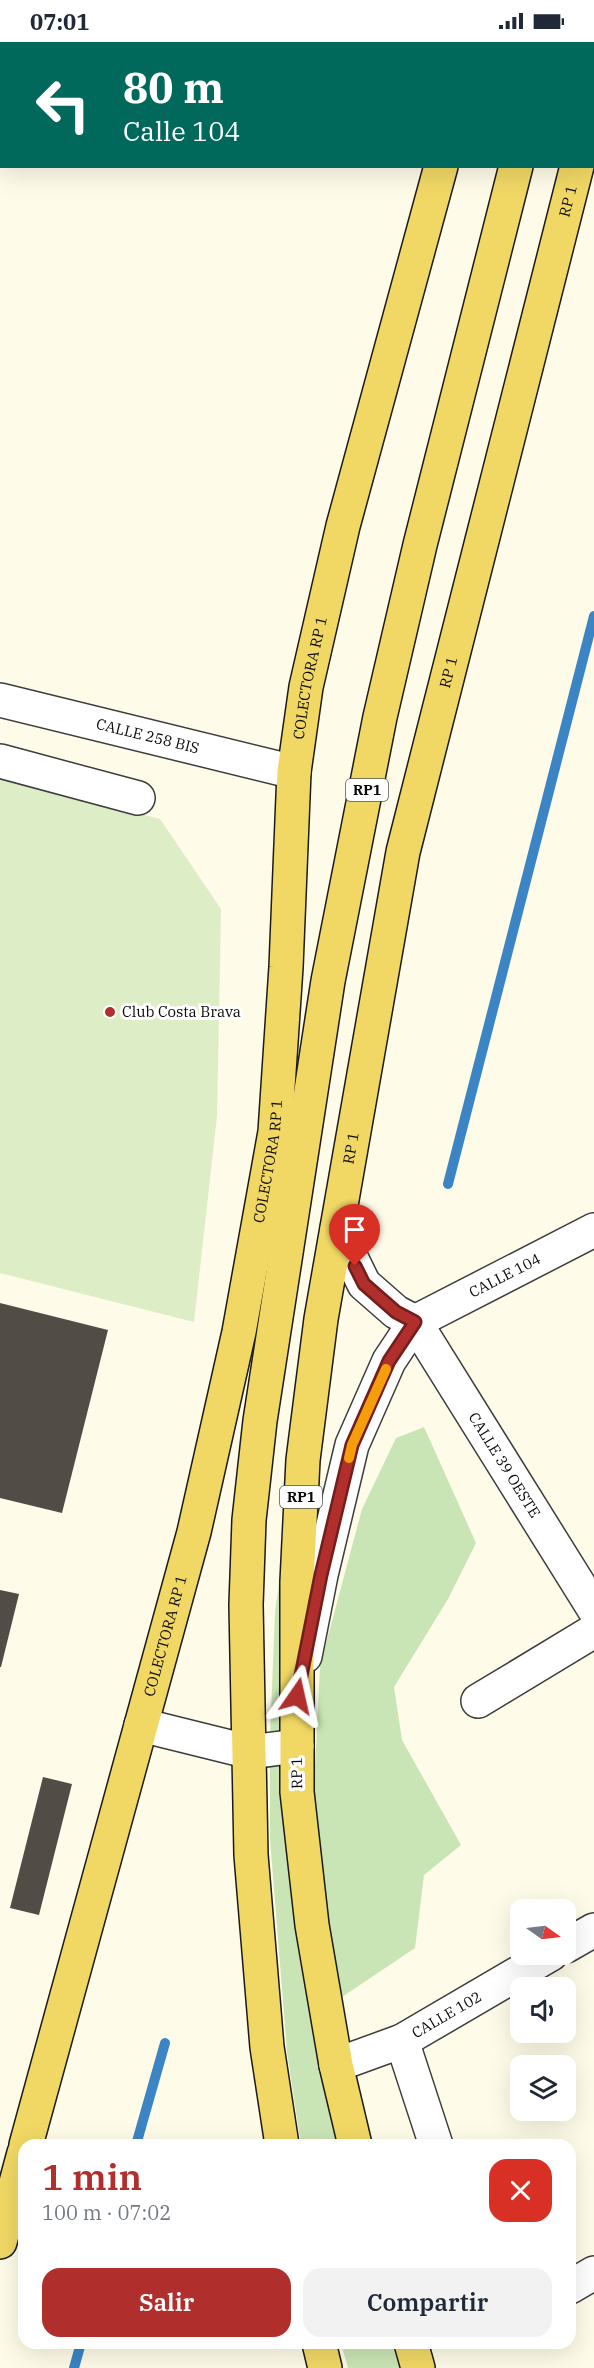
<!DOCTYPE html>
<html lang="es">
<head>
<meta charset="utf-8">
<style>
  body { margin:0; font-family:"IBM Plex Serif",serif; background:#f2f2f3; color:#1f2937; height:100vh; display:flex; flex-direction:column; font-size:22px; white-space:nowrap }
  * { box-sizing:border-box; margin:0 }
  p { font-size:20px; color:#747a83 }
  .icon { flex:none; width:33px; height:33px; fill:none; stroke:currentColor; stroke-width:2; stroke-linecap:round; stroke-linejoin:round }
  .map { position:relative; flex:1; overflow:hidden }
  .details { position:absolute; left:18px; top:2097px; width:558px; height:210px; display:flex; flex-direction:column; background:#fff; border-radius:18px; box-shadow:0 6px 24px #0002 }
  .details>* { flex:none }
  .banner { position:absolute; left:0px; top:0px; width:594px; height:126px; box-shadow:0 6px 24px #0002; background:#00695c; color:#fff; overflow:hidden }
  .needle { width:39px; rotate:104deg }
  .tools { position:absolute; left:510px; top:1857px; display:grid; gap:12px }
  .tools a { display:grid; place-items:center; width:66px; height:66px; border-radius:12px; background:#fff; box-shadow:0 6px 24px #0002; font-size:30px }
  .pin { position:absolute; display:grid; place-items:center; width:51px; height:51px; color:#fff; margin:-62px -26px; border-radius:50% 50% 50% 0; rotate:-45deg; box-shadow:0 0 6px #0007 }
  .pin .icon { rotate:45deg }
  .me { position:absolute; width:66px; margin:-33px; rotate:11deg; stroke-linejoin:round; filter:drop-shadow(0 0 4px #0008) }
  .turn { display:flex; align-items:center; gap:21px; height:126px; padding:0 24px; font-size:27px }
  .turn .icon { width:78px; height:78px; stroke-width:2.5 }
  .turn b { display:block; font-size:42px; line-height:51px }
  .round { display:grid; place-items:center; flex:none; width:63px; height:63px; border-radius:18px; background:#f2f2f3 }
  .summary { display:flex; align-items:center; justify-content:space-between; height:102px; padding:0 24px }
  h1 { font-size:36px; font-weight:600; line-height:45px; color:#b02e2b }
  .action { display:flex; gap:12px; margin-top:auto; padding:12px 24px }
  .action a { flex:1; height:69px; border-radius:18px; background:#b02e2b; color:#fff; font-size:24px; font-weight:600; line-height:69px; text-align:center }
  .action a+a { background:#f2f2f3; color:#1f2937 }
  .status { display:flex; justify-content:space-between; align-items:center; height:42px; padding:0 30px; background:#fff; direction:ltr }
  .status svg { height:16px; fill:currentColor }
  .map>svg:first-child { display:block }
</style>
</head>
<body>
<div class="status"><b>07:01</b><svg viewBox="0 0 49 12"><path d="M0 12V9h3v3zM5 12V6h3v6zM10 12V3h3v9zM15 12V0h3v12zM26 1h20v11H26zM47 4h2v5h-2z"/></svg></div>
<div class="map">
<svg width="594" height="2326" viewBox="0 0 594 2326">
  <rect width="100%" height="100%" fill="#fefbe8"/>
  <path fill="#cae5b5" d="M 424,1385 L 476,1501 L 448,1557 L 394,1645 L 402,1698 L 461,1803 L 424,1833 L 415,1906 L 333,1961 L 314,1743 L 320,1624 L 362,1467 L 396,1396 Z
    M 294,1433 L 295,1790 L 343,2103 L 301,2103 L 287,2010 L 270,1797 L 270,1695 L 275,1570 Z
    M 341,2301 L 394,2301 L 403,2326 L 348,2326 Z"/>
  <path fill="#ddedc6" d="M 0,735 L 160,777 L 221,867 L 217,1074 L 194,1280 L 0,1231 Z"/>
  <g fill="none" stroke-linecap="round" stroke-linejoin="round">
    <path stroke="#3b85c4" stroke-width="10" d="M 448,1142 L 594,574
      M 136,2103 L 165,2001
      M 74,2326 L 81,2301"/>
  </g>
  <path fill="#524c47" d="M 0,1261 L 108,1288 L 62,1471 L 0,1456 Z
    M 0,1548 L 19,1552 L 1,1625 L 0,1625 Z
    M 43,1735 L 72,1742 L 39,1873 L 10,1866 Z"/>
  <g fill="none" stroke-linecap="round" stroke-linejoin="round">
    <defs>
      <g id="minor">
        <path id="s1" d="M 0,658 L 294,730"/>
        <path d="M 0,719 L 138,756"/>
        <path id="s2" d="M 337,1187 L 364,1242 L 396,1270 L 415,1280 L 594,1567"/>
        <path id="s3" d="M 305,1614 L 321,1533 L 352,1403 L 389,1319 L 415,1280 L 594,1188"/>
        <path d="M 478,1659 L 594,1589"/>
        <path d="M 141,1683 L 250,1710 L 297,1704"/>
        <path d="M 566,1904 L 594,1888"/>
        <path d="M 402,1999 L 436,2103"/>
        <path id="s4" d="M 336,2023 L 402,1999 L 551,1912"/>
        <path d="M 570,2245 L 594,2231"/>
      </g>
      <g id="major">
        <path d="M 474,2 L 474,0"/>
        <path d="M 547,2 L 547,0"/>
        <path d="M 592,62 L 594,56"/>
        <path id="s5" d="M 26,2103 L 194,1490 L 239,1290 L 275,1090 L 286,925 L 294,730 L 306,645 L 343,484 L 441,124"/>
        <path d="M 282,2103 L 267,2005 L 251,1813 L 246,1563 L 249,1478 L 260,1379 L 328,939 L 380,675 L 420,503 L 516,124"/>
        <path id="s6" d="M 355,2103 L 336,2023 L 312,1883 L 297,1750 L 297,1540 L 303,1418 L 321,1277 L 403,810 L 577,124"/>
        <path d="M 0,2200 L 24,2111"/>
        <path d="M 319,2301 L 325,2326"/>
        <path d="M 411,2301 L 418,2326"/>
      </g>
    </defs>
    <use href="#minor" stroke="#3d3d3d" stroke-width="36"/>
    <use href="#major" stroke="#1b1b1b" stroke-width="36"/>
    <use href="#minor" stroke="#fff" stroke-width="33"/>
    <use href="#major" stroke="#f1d865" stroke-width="33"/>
  </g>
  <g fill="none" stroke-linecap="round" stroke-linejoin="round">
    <defs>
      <path id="route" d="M 297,1654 L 321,1533 L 352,1403 L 389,1319 L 415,1280 L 396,1270 L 364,1242 L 355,1224"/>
    </defs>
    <use href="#route" stroke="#721e1c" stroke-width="15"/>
    <use href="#route" stroke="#b02e2b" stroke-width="10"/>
    <path stroke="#f59e0b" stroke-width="10" d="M 349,1416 L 352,1403 L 386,1327"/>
  </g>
  <circle fill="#b02e2b" stroke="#fff" stroke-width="2" cx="110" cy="970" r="6"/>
  <g text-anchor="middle" stroke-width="6" stroke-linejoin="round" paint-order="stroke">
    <g fill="#fff" stroke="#545454" stroke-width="1.5">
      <rect x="346" y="737" width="42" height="22" rx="4.5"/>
      <rect x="280" y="1444" width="42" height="22" rx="4.5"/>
    </g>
    <g font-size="14" font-weight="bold" fill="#0a0a0a">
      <text x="367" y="753">RP1</text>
      <text x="301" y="1460">RP1</text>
    </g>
    <g font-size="15" fill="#0a0a0a" stroke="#fff">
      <text dy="5" stroke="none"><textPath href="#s6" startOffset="1978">RP 1</textPath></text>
      <text dy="5" stroke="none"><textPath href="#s6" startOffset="1492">RP 1</textPath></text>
      <text dy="5" stroke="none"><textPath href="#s5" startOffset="1500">COLECTORA RP 1</textPath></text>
      <text dy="5" stroke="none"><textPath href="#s1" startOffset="152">CALLE 258 BIS</textPath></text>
      <text dy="5" stroke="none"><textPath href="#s6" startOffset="1006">RP 1</textPath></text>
      <text dy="5" stroke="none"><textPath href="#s5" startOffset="1014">COLECTORA RP 1</textPath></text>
      <text dy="5" stroke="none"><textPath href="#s3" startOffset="456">CALLE 104</textPath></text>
      <text dy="5" stroke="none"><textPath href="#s2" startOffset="294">CALLE 39 OESTE</textPath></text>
      <text dy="5" stroke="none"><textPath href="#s5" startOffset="528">COLECTORA RP 1</textPath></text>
      <text transform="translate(297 1731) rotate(-91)" y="5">RP 1</text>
      <text dy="5" stroke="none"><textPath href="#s4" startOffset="122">CALLE 102</textPath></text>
    </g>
    <g font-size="15" fill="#0a0a0a" stroke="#fff" text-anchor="start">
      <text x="122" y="975">Club Costa Brava</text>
    </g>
  </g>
</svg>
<div class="tools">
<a><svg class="needle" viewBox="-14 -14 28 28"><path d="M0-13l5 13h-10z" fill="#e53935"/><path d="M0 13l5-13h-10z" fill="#747a83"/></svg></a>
<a><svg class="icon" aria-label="sound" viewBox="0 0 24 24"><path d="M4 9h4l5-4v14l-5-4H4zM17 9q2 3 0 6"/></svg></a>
<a><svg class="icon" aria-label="layers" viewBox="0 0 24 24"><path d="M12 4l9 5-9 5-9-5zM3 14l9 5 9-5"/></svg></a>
</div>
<div class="pin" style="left:355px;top:1224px;background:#d93025"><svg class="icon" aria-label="arrive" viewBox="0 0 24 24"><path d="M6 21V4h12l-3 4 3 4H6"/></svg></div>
<svg class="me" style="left:297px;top:1654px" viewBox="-20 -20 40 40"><path d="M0-17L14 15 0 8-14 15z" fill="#b02e2b" stroke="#fff" stroke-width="4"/></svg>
<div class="banner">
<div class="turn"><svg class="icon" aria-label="left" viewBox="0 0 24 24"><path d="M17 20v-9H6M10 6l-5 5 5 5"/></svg><div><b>80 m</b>Calle 104</div></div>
</div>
<section class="details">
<div class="summary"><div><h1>1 min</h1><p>100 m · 07:02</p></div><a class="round" style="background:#d93025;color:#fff"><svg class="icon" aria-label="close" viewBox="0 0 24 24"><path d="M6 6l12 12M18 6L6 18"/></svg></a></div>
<div class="action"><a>Salir</a><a>Compartir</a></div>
</section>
</div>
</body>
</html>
